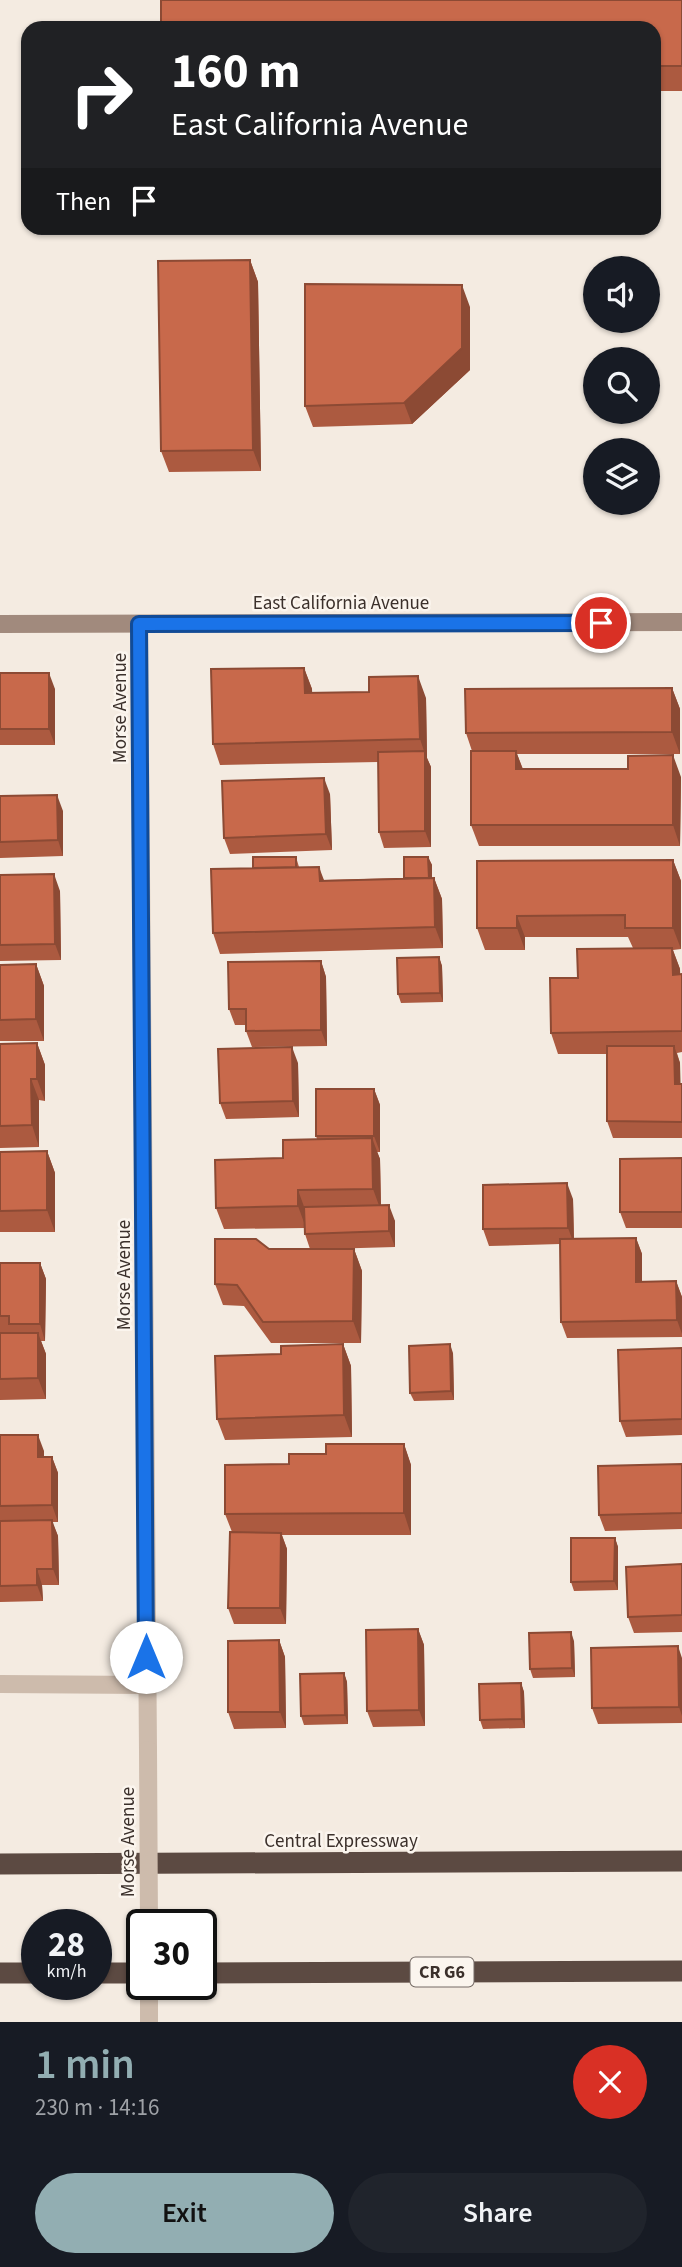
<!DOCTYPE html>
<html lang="en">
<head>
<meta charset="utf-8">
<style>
  body { margin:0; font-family:"Source Sans 3",sans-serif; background:#20242c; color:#f1f3f6; height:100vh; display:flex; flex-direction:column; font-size:26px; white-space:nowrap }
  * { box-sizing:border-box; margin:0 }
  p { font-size:23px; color:#9ea1a6 }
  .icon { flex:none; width:38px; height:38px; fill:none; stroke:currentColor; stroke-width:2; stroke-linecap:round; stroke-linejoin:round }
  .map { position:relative; height:2022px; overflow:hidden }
  .panel { display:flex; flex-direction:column; background:#171b24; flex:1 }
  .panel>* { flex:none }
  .guide { position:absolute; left:21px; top:21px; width:640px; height:214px; border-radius:21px; box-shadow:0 2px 5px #0004; background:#202124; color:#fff; overflow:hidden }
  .controls { position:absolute; left:583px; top:256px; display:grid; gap:14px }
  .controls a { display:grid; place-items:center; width:77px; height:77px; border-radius:50%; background:#171b24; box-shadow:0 2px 5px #0004; font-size:35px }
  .speed { position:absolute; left:21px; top:1909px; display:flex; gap:14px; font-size:35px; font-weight:700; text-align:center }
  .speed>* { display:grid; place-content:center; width:91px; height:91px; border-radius:50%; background:#171b24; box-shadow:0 2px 5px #0004; line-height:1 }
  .speed small { font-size:18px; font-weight:400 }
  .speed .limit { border:4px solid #111; border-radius:10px; background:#fff; color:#111 }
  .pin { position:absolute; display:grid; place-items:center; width:60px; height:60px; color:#fff; margin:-30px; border:4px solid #fff; border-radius:50%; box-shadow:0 2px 7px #0007 }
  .me { position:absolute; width:77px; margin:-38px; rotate:0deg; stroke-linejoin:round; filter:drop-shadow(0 0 5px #0008) }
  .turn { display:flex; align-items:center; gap:24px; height:147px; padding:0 35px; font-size:32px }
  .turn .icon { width:91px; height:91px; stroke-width:2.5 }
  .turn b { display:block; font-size:49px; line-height:60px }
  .then { display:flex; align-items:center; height:66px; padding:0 35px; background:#0003; gap:14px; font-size:26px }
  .round { display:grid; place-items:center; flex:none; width:74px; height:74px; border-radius:37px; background:#20242c }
  .headline { display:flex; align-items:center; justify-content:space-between; height:119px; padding:0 35px }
  h1 { font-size:42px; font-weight:600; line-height:52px; color:#92aeb2 }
  .action { display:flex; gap:14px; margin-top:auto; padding:14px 35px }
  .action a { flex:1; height:80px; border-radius:42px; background:#92aeb2; color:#111; font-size:28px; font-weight:600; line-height:80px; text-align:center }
  .action a+a { background:#20242c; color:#f1f3f6 }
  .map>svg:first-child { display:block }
</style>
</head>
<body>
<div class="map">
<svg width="682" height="2022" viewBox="0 0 682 2022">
  <rect width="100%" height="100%" fill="#f4ebe1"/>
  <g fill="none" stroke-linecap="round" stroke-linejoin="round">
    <path stroke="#cdbbac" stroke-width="18" d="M 139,624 L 148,1750
      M 0,1684 L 146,1685
      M 149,1984 L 149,2022"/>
    <path stroke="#a18a7d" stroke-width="18" d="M 0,624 L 682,622"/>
    <path stroke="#5c4a42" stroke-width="21" d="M 0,1864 L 682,1861
      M 0,1973 L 37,1973
      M 96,1973 L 142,1973
      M 201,1973 L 682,1971"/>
    <path stroke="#cdbbac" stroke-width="18" d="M 148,1750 L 149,1925"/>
  </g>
  <path fill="#ac5a40" d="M 682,0 L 682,91 L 654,91 L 654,28 Z
    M 250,260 L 258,282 L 261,471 L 169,472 L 161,451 Z
    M 470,307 L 470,370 L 412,424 L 313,427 L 305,406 Z
    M 304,668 L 312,689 L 312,693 L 369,692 L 426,698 L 427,758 L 431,767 L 431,847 L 384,848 L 379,832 L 378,762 L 220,765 L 213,744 Z
    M 0,673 L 55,689 L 55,745 L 0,745 Z
    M 672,688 L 680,709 L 680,754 L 517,754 L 523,769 L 681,777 L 680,846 L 479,846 L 471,825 L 472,751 L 466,733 Z
    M 330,794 L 332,850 L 230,854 L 224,838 Z
    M 0,796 L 63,811 L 63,856 L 0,858 Z
    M 296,857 L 299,867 L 324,880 L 404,878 L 428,857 L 432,865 L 432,878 L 434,878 L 442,899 L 443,948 L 220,954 L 213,933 L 253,868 Z
    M 673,860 L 681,881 L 681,949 L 673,950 L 680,969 L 680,974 L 682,974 L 682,1052 L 677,1053 L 680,1063 L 680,1084 L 682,1084 L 682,1138 L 613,1138 L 607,1121 L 607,1054 L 558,1054 L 551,1033 L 578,978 L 633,948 L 628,937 L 525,937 L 525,950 L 485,950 L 477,928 Z
    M 0,875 L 60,891 L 61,960 L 0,961 Z
    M 439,957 L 442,966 L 443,1002 L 401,1003 L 398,994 Z
    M 321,961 L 326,977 L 327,1046 L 252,1047 L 246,1031 L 246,1025 L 235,1025 L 229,1009 Z
    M 36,964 L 44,986 L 44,1041 L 0,1041 L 0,965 Z
    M 37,1043 L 45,1065 L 45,1101 L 39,1100 L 39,1147 L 0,1148 L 0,1044 Z
    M 298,1063 L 299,1117 L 226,1119 L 220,1103 Z
    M 374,1089 L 380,1105 L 380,1152 L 377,1152 L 380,1159 L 381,1205 L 395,1221 L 395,1247 L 326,1249 L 354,1249 L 362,1271 L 361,1343 L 271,1343 L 244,1306 L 223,1305 L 215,1284 L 269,1249 L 310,1249 L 305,1234 L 305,1228 L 224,1229 L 216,1208 L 283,1158 L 317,1139 L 316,1136 Z
    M 47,1151 L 55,1173 L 55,1232 L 0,1232 L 0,1152 Z
    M 682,1158 L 682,1228 L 626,1228 L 620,1212 Z
    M 573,1199 L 574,1239 L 636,1238 L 642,1254 L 642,1282 L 676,1281 L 682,1297 L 682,1337 L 567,1338 L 561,1322 L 560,1244 L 489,1246 L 483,1229 Z
    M 0,1263 L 40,1263 L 46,1279 L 45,1341 L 41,1341 L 46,1354 L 46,1399 L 0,1400 L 0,1333 L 12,1333 L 12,1332 L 0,1332 Z
    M 343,1344 L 351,1366 L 352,1437 L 225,1440 L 217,1419 L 281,1354 Z
    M 682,1348 L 682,1435 L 626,1437 L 620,1421 Z
    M 453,1353 L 454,1400 L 414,1401 L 410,1393 Z
    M 0,1435 L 44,1451 L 44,1457 L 52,1457 L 58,1473 L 58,1522 L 52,1522 L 58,1536 L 59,1585 L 42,1585 L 43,1601 L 0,1602 Z
    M 404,1444 L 411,1465 L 411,1535 L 282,1535 L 287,1549 L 286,1624 L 234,1624 L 228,1608 L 232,1532 L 225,1514 L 289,1464 L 326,1454 Z
    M 682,1464 L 682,1529 L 605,1531 L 599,1515 Z
    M 615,1538 L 618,1547 L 618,1590 L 574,1591 L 571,1582 Z
    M 682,1564 L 682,1632 L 634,1633 L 628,1617 Z
    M 418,1629 L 424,1645 L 425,1726 L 373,1727 L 367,1711 Z
    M 279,1640 L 285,1657 L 286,1728 L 234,1729 L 228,1712 Z
    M 574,1641 L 575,1677 L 533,1678 L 530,1669 Z
    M 682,1658 L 682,1723 L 598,1724 L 592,1708 Z
    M 344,1673 L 347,1682 L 348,1724 L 304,1725 L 301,1716 Z
    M 521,1683 L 524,1692 L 525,1728 L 483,1729 L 480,1720 Z"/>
  <path fill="#8c4a34" d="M 250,260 L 258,282 L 261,471 L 253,450 Z
    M 462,285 L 470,307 L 470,370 L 412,424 L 404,403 Z
    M 304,668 L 312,689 L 313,714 L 305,693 Z
    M 49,673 L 55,689 L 55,745 L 49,729 Z
    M 418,676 L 426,698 L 427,758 L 431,767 L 431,847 L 425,831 L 425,754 L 420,739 Z
    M 672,688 L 680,709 L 680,754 L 672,732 Z
    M 516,751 L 524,773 L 516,769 Z
    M 673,755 L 681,777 L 680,846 L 673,825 Z
    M 324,778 L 330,794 L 332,850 L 326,834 Z
    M 57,795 L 63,811 L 63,856 L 58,840 Z
    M 428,857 L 432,865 L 432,888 L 429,879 Z
    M 673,860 L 681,881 L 681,949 L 673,928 Z
    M 319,867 L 327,888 L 320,881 Z
    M 54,874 L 60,891 L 61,960 L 55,944 Z
    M 434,878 L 442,899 L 443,948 L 435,927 Z
    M 517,916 L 525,937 L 525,950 L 517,928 Z
    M 672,948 L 680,969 L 681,996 L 673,975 Z
    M 439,957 L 442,966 L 443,1002 L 440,993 Z
    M 321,961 L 326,977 L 327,1046 L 321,1030 Z
    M 36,964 L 44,986 L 44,1041 L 36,1019 Z
    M 37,1043 L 45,1065 L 45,1101 L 37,1079 Z
    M 674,1046 L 680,1063 L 681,1100 L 675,1084 Z
    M 292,1047 L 298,1063 L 299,1117 L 293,1101 Z
    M 31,1079 L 39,1100 L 39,1147 L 32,1125 Z
    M 374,1089 L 380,1105 L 380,1152 L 374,1136 Z
    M 372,1138 L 380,1159 L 381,1211 L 373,1189 Z
    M 47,1151 L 55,1173 L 55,1232 L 47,1210 Z
    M 567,1183 L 573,1199 L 574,1244 L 568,1228 Z
    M 298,1190 L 306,1212 L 306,1228 L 298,1206 Z
    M 389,1205 L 395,1221 L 395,1247 L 389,1231 Z
    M 636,1238 L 642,1254 L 642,1298 L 636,1282 Z
    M 354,1249 L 362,1271 L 361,1343 L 353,1321 Z
    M 40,1263 L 46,1279 L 45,1341 L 40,1324 Z
    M 676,1281 L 682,1297 L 682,1334 L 677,1320 Z
    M 38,1333 L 46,1354 L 46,1399 L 38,1378 Z
    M 343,1344 L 351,1366 L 352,1437 L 344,1415 Z
    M 450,1344 L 453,1353 L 454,1400 L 451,1391 Z
    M 38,1435 L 44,1451 L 44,1474 L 38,1457 Z
    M 404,1444 L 411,1465 L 411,1535 L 404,1513 Z
    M 52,1457 L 58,1473 L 58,1522 L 52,1505 Z
    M 52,1520 L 58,1536 L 59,1585 L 53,1569 Z
    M 281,1533 L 287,1549 L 286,1624 L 280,1608 Z
    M 615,1538 L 618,1547 L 618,1590 L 614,1581 Z
    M 37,1569 L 42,1585 L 43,1601 L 37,1585 Z
    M 418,1629 L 424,1645 L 425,1726 L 419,1710 Z
    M 571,1632 L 574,1641 L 575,1677 L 572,1668 Z
    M 279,1640 L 285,1657 L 286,1728 L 280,1712 Z
    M 678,1646 L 682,1658 L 682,1716 L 679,1707 Z
    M 344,1673 L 347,1682 L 348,1724 L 345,1715 Z
    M 521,1683 L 524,1692 L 525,1728 L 522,1719 Z"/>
  <path fill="#c8694b" stroke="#8c4a34" stroke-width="2" d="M 161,0 L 682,0 L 682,66 L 654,66 L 654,28 L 161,28 Z
    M 250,260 L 253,450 L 161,451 L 158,261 Z
    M 305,284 L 462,285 L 462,348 L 404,403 L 305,406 Z
    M 304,668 L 305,693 L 369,692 L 369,677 L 418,676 L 420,739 L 213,744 L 211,669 Z
    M 0,673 L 49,673 L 49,729 L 0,729 Z
    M 672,688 L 672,732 L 466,733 L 465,689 Z
    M 425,751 L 425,831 L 379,832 L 378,752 Z
    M 471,751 L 516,751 L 516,769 L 628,769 L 628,756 L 673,755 L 673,825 L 471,825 Z
    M 324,778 L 326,834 L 224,838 L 222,781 Z
    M 57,795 L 58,840 L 0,842 L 0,796 Z
    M 253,857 L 296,857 L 296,867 L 253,868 Z
    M 404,857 L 428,857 L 429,878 L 404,878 Z
    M 673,860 L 673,928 L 625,928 L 625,915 L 517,916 L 517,928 L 477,928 L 477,861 Z
    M 319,867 L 320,881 L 434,878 L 435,927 L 213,933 L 211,869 Z
    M 54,874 L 55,944 L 0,945 L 0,875 Z
    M 672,948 L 673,975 L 682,974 L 682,1031 L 551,1033 L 550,978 L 578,978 L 577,949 Z
    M 439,957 L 440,993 L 398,994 L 397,958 Z
    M 321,961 L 321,1030 L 246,1031 L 246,1009 L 229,1009 L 228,962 Z
    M 36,964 L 36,1019 L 0,1020 L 0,965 Z
    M 37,1043 L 37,1079 L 31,1079 L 32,1125 L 0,1126 L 0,1044 Z
    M 607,1046 L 674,1046 L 675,1084 L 682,1084 L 682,1122 L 607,1121 Z
    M 292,1047 L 293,1101 L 220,1103 L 218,1049 Z
    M 316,1089 L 374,1089 L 374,1136 L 316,1136 Z
    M 372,1138 L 373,1189 L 298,1190 L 298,1206 L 216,1208 L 215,1160 L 283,1158 L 283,1140 Z
    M 47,1151 L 47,1210 L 0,1211 L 0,1152 Z
    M 682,1158 L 682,1212 L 620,1212 L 620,1159 Z
    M 567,1183 L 568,1228 L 483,1229 L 483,1185 Z
    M 389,1205 L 389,1231 L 305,1234 L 304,1207 Z
    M 636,1238 L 636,1282 L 676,1281 L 677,1320 L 561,1322 L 560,1239 Z
    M 215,1239 L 256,1239 L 269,1249 L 354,1249 L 353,1321 L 263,1322 L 237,1285 L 215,1284 Z
    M 0,1263 L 40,1263 L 40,1324 L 9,1324 L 9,1316 L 0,1316 Z
    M 0,1333 L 38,1333 L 38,1378 L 0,1379 Z
    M 343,1344 L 344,1415 L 217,1419 L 215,1356 L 281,1354 L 281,1346 Z
    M 450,1344 L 451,1391 L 410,1393 L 409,1346 Z
    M 682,1348 L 682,1419 L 620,1421 L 618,1350 Z
    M 0,1435 L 38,1435 L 38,1457 L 52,1457 L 52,1505 L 0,1506 Z
    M 326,1444 L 404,1444 L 404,1513 L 225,1514 L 225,1465 L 289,1464 L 289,1454 L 326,1454 Z
    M 682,1464 L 682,1513 L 599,1515 L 598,1466 Z
    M 52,1520 L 53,1569 L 37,1569 L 37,1585 L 0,1586 L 0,1521 Z
    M 230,1532 L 281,1533 L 280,1608 L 228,1608 Z
    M 571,1538 L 615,1538 L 614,1581 L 571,1582 Z
    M 682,1564 L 682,1615 L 628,1617 L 626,1567 Z
    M 418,1629 L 419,1710 L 367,1711 L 366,1630 Z
    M 571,1632 L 572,1668 L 530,1669 L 529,1633 Z
    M 279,1640 L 280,1712 L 228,1712 L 228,1641 Z
    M 678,1646 L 679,1707 L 592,1708 L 591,1648 Z
    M 344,1673 L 345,1715 L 301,1716 L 300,1674 Z
    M 521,1683 L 522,1719 L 480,1720 L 479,1684 Z"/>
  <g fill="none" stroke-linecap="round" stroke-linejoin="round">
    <defs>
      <path id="route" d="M 146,1657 L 139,624 L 601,623"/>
    </defs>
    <use href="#route" stroke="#114b97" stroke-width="18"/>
    <use href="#route" stroke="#1a73e8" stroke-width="12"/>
  </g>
  <g text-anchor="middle" stroke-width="5" stroke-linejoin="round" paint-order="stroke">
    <rect fill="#fbf5ee" stroke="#756b66" stroke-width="2" x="410.5" y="1957.5" width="63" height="29" rx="5"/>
    <g font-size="18" font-weight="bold" fill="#3b302b">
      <text x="442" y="1978">CR G6</text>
    </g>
    <g font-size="19" fill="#3b302b" stroke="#fbf5ee">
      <text x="341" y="609">East California Avenue</text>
      <text transform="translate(119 708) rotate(-90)" y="7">Morse Avenue</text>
      <text transform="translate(123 1275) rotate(-90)" y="7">Morse Avenue</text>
      <text x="341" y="1847">Central Expressway</text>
      <text transform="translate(127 1842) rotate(-90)" y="7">Morse Avenue</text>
    </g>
  </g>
</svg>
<div class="controls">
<a><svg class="icon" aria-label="sound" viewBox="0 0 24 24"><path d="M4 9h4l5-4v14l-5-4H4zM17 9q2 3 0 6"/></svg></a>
<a><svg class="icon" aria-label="search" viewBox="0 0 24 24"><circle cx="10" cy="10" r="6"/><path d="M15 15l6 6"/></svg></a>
<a><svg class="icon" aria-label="layers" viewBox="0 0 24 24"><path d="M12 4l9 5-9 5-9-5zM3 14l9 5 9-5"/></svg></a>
</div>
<div class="speed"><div>28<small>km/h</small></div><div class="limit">30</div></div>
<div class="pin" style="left:601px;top:623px;background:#d93025"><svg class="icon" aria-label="arrive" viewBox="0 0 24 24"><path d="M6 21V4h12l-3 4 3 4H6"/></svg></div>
<svg class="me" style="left:146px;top:1657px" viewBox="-20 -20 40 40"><circle r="19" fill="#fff"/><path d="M0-13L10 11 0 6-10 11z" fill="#1a73e8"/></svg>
<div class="guide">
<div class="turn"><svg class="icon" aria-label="right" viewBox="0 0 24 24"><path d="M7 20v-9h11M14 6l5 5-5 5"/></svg><div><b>160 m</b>East California Avenue</div></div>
<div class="then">Then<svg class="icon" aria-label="arrive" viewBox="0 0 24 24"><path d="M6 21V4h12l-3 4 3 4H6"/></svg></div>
</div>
</div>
<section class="panel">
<div class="headline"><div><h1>1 min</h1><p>230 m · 14:16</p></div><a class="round" style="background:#d93025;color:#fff"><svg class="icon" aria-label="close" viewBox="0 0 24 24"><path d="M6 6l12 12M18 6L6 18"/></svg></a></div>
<div class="action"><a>Exit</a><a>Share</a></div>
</section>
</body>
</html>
